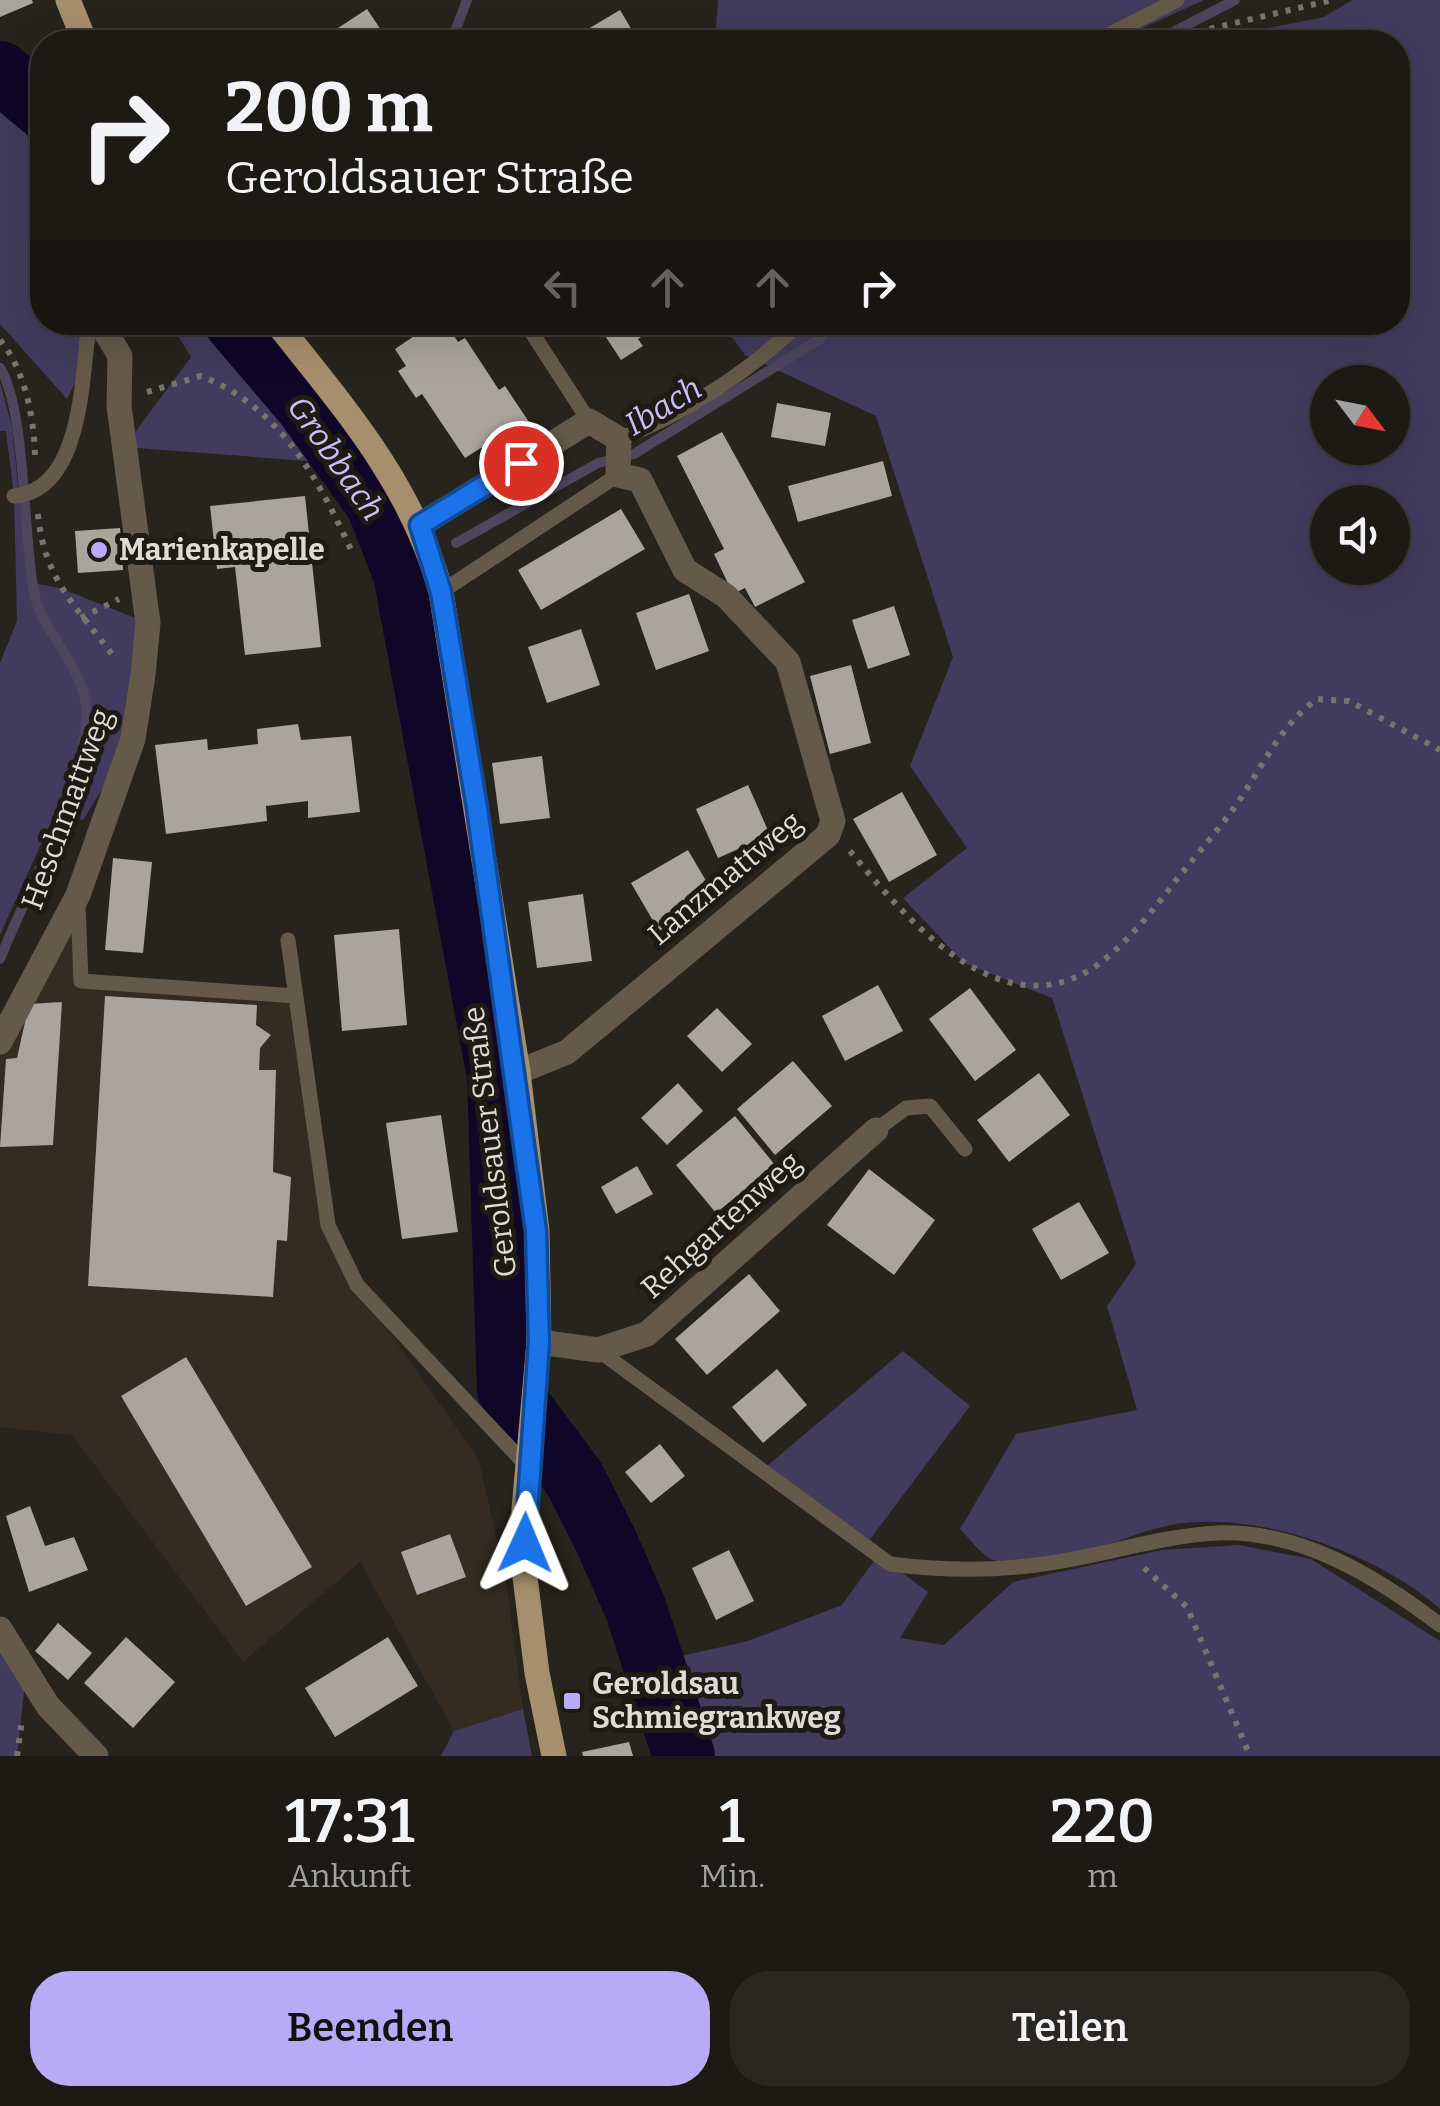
<!DOCTYPE html>
<html lang="de">
<head>
<meta charset="utf-8">
<style>
  body { margin:0; font-family:Bitter,serif; background:#2a2723; color:#f1f3f6; height:100vh; display:flex; flex-direction:column; font-size:38px; white-space:nowrap }
  * { box-sizing:border-box; margin:0 }
  p { font-size:32px; color:#a0a1a1 }
  .icon { flex:none; width:55px; height:55px; fill:none; stroke:currentColor; stroke-width:2; stroke-linecap:round; stroke-linejoin:round }
  .map { position:relative; height:1756px; overflow:hidden }
  .sheet { display:flex; flex-direction:column; background:#1d1a16; flex:1 }
  .sheet>* { flex:none }
  .banner { position:absolute; left:30px; top:30px; width:1380px; height:305px; border-radius:40px; box-shadow:0 10px 40px #0002,0 0 0 2px #3b3835; background:#1d1a16; color:#f1f3f6; overflow:hidden }
  .needle { width:65px; rotate:122deg }
  .controls { position:absolute; left:1310px; top:365px; display:grid; gap:20px }
  .controls a { display:grid; place-items:center; width:100px; height:100px; border-radius:50%; background:#1d1a16; box-shadow:0 10px 40px #0002,0 0 0 2px #3b3835; font-size:50px }
  .pin { position:absolute; display:grid; place-items:center; width:85px; height:85px; color:#fff; margin:-42px; border:5px solid #fff; border-radius:50%; box-shadow:0 2px 10px #0007 }
  .me { position:absolute; width:110px; margin:-55px; rotate:1deg; stroke-linejoin:round; filter:drop-shadow(0 0 8px #0008) }
  .turn { display:flex; align-items:center; gap:35px; height:210px; padding:0 30px; font-size:45px }
  .turn .icon { width:130px; height:130px; stroke-width:2.5 }
  .turn b { display:block; font-size:70px; line-height:85px }
  .lanes { display:flex; align-items:center; height:95px; padding:0 30px; background:#0003; justify-content:center; gap:50px; direction:ltr }
  .lanes .off { opacity:.35 }
  .eta { display:flex; justify-content:space-evenly; align-items:center; height:170px; text-align:center }
  .eta b { font-size:60px; font-weight:600; line-height:70px }
  .action { display:flex; gap:20px; margin-top:auto; padding:20px 30px }
  .action a { flex:1; height:115px; border-radius:40px; background:#b7abf8; color:#111; font-size:40px; font-weight:600; line-height:115px; text-align:center }
  .action a+a { background:#2a2723; color:#f1f3f6 }
  .map>svg:first-child { display:block }
</style>
</head>
<body>
<div class="map">
<svg width="1440" height="1756" viewBox="0 0 1440 1756">
  <rect width="100%" height="100%" fill="#27231d"/>
  <path fill="#342c20" d="M 78,895 L 81,981 L 296,996 L 328,1225 L 357,1285 L 479,1460 L 506,1580 L 523,1709 L 454,1731 L 360,1562 L 243,1662 L 72,1435 L 0,1427 L 0,1040 Z"/>
  <path fill="#413b5d" fill-rule="evenodd" d="M 718,0 L 1204,0 L 1112,42 L 715,42 Z
    M 1352,0 L 1440,0 L 1440,1609 C 1378,1553 1254,1509 1171,1525 C 1114,1536 1051,1579 993,1560 C 981,1555 969,1538 960,1529 L 1016,1434 L 1137,1410 L 1107,1306 L 1136,1264 L 1052,998 L 964,963 L 903,898 L 967,848 L 910,766 L 953,657 L 876,416 L 745,355 L 722,323 L 1398,322 L 1398,42 L 1197,42 L 1324,17 ZM 1328,382 L 1392,382 L 1392,448 L 1328,448 ZM 1328,502 L 1392,502 L 1392,568 L 1328,568 Z
    M 0,84 L 42,165 L 42,322 L 105,323 L 67,399 L 0,324 Z
    M 170,323 L 257,323 L 372,466 L 124,447 L 191,357 Z
    M 0,382 L 12,427 L 28,582 L 60,588 L 148,623 L 133,739 L 83,820 L 55,813 L 0,935 L 0,663 L 17,621 L 14,496 L 6,431 L 0,431 Z
    M 903,1351 L 970,1406 L 865,1546 L 760,1472 Z
    M 1239,1545 L 1311,1559 L 1440,1641 L 1440,1756 L 695,1756 L 663,1660 L 748,1641 L 842,1605 L 878,1555 L 928,1592 L 900,1638 L 944,1645 L 1013,1582 L 1162,1550 Z
    M 0,1627 L 26,1674 L 17,1756 L 0,1756 Z
    M 523,1709 L 532,1756 L 441,1756 L 454,1731 Z"/>
  <g fill="none" stroke-linecap="round" stroke-linejoin="round">
    <path stroke="#4d465c" stroke-width="10" d="M 451,42 L 467,0
      M 1154,42 L 1235,0
      M 0,368 C 26,409 23,537 34,592 C 41,635 92,670 86,723 C 78,800 29,887 0,959
      M 456,543 L 598,463 L 634,454 L 820,339 L 831,322"/>
    <path stroke="#0f0628" stroke-width="62" d="M 0,72 L 42,107
      M 235,322 L 305,404 L 377,504 L 404,574 L 498,1076 L 508,1390 L 574,1478 L 606,1541 L 635,1607 L 684,1756"/>
  </g>
  <path fill="#a9a49c" d="M 0,0 L 32,0 L 33,3 L 0,17 Z
    M 367,9 L 389,42 L 338,42 L 342,40 L 335,30 Z
    M 620,10 L 639,42 L 566,42 Z
    M 435,322 L 445,322 L 458,342 L 465,338 L 499,390 L 505,386 L 531,425 L 488,453 L 484,446 L 465,458 L 422,394 L 416,398 L 398,371 L 406,366 L 395,349 Z
    M 596,322 L 654,322 L 657,327 L 638,339 L 643,346 L 621,360 Z
    M 777,403 L 831,413 L 825,446 L 771,437 Z
    M 722,432 L 805,582 L 755,607 L 745,588 L 733,594 L 714,554 L 724,549 L 677,456 Z
    M 883,461 L 892,496 L 798,522 L 788,486 Z
    M 305,496 L 321,647 L 245,655 L 235,567 L 217,569 L 210,506 Z
    M 621,509 L 645,549 L 541,610 L 518,570 Z
    M 120,528 L 123,570 L 78,573 L 75,531 Z
    M 689,594 L 709,651 L 656,670 L 636,613 Z
    M 894,606 L 910,655 L 868,669 L 852,620 Z
    M 581,629 L 600,685 L 547,703 L 528,647 Z
    M 851,665 L 871,743 L 830,754 L 810,676 Z
    M 298,724 L 301,740 L 351,736 L 360,812 L 308,818 L 308,801 L 266,806 L 267,821 L 166,834 L 155,745 L 207,739 L 208,750 L 258,744 L 257,729 Z
    M 542,756 L 550,818 L 500,824 L 492,763 Z
    M 748,785 L 770,835 L 718,858 L 696,809 Z
    M 902,792 L 937,855 L 889,882 L 853,819 Z
    M 688,850 L 716,898 L 659,931 L 631,883 Z
    M 113,858 L 152,862 L 143,953 L 105,950 Z
    M 583,894 L 592,961 L 537,968 L 528,902 Z
    M 399,929 L 407,1025 L 342,1031 L 334,935 Z
    M 878,985 L 903,1031 L 845,1061 L 822,1016 Z
    M 970,988 L 1016,1050 L 975,1081 L 929,1019 Z
    M 105,996 L 257,1005 L 256,1025 L 271,1035 L 260,1048 L 259,1070 L 276,1070 L 273,1172 L 291,1177 L 287,1241 L 277,1240 L 273,1297 L 88,1286 Z
    M 62,1002 L 53,1145 L 0,1147 L 6,1059 L 17,1058 L 29,1004 Z
    M 717,1008 L 752,1044 L 722,1072 L 687,1036 Z
    M 793,1061 L 832,1106 L 775,1155 L 737,1109 Z
    M 1039,1073 L 1070,1115 L 1009,1162 L 977,1120 Z
    M 678,1083 L 703,1111 L 667,1145 L 641,1118 Z
    M 441,1115 L 458,1232 L 402,1239 L 386,1123 Z
    M 735,1116 L 775,1165 L 716,1213 L 676,1165 Z
    M 637,1166 L 653,1194 L 616,1214 L 601,1187 Z
    M 869,1169 L 935,1220 L 894,1275 L 827,1225 Z
    M 1079,1202 L 1109,1253 L 1061,1280 L 1032,1229 Z
    M 749,1274 L 780,1311 L 707,1375 L 675,1339 Z
    M 186,1357 L 312,1567 L 246,1606 L 121,1396 Z
    M 777,1369 L 807,1405 L 763,1443 L 732,1407 Z
    M 660,1444 L 685,1476 L 651,1503 L 625,1472 Z
    M 30,1506 L 45,1546 L 74,1537 L 88,1570 L 29,1592 L 6,1516 Z
    M 450,1534 L 466,1577 L 417,1595 L 401,1552 Z
    M 729,1550 L 754,1601 L 716,1620 L 692,1568 Z
    M 58,1623 L 92,1653 L 68,1680 L 35,1651 Z
    M 126,1637 L 175,1682 L 133,1728 L 84,1683 Z
    M 388,1637 L 418,1686 L 335,1737 L 305,1688 Z
    M 629,1742 L 633,1756 L 583,1756 L 582,1752 Z"/>
  <g fill="none" stroke-linecap="round" stroke-linejoin="round">
    <path stroke="#77746f" stroke-width="6" stroke-dasharray="5 8" stroke-linecap="butt" d="M 657,32 L 664,42
      M 1171,32 L 1201,31 L 1332,0
      M 0,340 C 25,370 34,417 35,456
      M 147,392 L 201,376 C 280,407 318,478 352,552
      M 38,514 C 44,580 77,607 114,657
      M 81,618 L 119,599
      M 850,851 C 905,918 1003,1035 1100,963 C 1129,941 1155,908 1177,879 C 1198,853 1220,828 1239,801 C 1263,765 1281,725 1317,699 L 1349,701 L 1440,750
      M 1144,1568 L 1187,1607 L 1250,1756
      M 17,1756 L 22,1720"/>
    <path stroke="#655a49" stroke-width="15" d="M 1095,42 L 1177,0
      M 525,322 L 589,421
      M 619,439 C 683,415 752,370 800,322
      M 14,496 C 83,491 82,375 89,322
      M 441,592 L 618,475
      M 78,904 L 81,981 L 296,996
      M 288,940 L 328,1225 L 357,1285 L 528,1467
      M 876,1130 L 906,1108 L 930,1106 L 965,1149
      M 598,1350 L 890,1564 C 937,1570 989,1571 1036,1565 C 1097,1558 1156,1536 1218,1533 C 1301,1530 1377,1577 1440,1625"/>
    <path stroke="#655a49" stroke-width="25" d="M 420,525 L 589,421 L 619,439 L 618,475 L 640,480 L 685,570 L 726,596 L 788,662 L 833,821 L 828,835 L 567,1052 L 518,1072
      M 0,1042 L 78,895 L 133,739 L 143,675 L 148,623 L 119,406 L 120,356 L 100,322
      M 539,1342 L 598,1350 L 647,1334 L 876,1130
      M 0,1629 L 48,1706 L 96,1756"/>
    <path stroke="#a68f6c" stroke-width="25" d="M 68,0 L 85,42
      M 276,322 C 344,408 412,484 441,592 L 518,1072 L 537,1231 L 539,1342 L 524,1509 L 525,1577 L 537,1673 L 554,1756"/>
  </g>
  <g fill="none" stroke-linecap="round" stroke-linejoin="round">
    <defs>
      <path id="route" d="M 521,463 L 420,525 L 441,592 L 477,808 L 536,1231 L 539,1342 L 525,1543"/>
    </defs>
    <use href="#route" stroke="#114b97" stroke-width="25"/>
    <use href="#route" stroke="#1a73e8" stroke-width="18"/>
  </g>
  <g fill="#b7abf8" stroke="#1e1a14" stroke-width="4">
    <circle cx="99" cy="550" r="10"/>
    <rect x="562" y="1691" width="20" height="20" rx="5"/>
  </g>
  <g text-anchor="middle" stroke-width="10" stroke-linejoin="round" paint-order="stroke">
    <g font-size="30" font-weight="bold" fill="#dedbd7" stroke="#1e1a14" text-anchor="start">
      <text x="119" y="560">Marienkapelle</text>
      <text x="592" y="1694">Geroldsau<tspan x="592" dy="34">Schmiegrankweg</tspan></text>
    </g>
    <g font-size="30" fill="#dedbd7" stroke="#1e1a14">
      <text transform="translate(67 809) rotate(-70)" y="10">Heschmattweg</text>
      <text transform="translate(725 878) rotate(-40)" y="10">Lanzmattweg</text>
      <text transform="translate(490 1142) rotate(-97)" y="10">Geroldsauer Straße</text>
      <text transform="translate(721 1225) rotate(-42)" y="10">Rehgartenweg</text>
    </g>
    <g font-size="32" font-style="italic" fill="#c8c0f8" stroke="#1e1a14">
      <text transform="translate(663 406) rotate(-31)" y="11">Ibach</text>
      <text transform="translate(336 458) rotate(55)" y="11">Grobbach</text>
    </g>
  </g>
</svg>
<div class="controls">
<a><svg class="needle" viewBox="-14 -14 28 28"><path d="M0-13l5 13h-10z" fill="#e53935"/><path d="M0 13l5-13h-10z" fill="#a0a1a1"/></svg></a>
<a><svg class="icon" aria-label="sound" viewBox="0 0 24 24"><path d="M4 9h4l5-4v14l-5-4H4zM17 9q2 3 0 6"/></svg></a>
</div>
<div class="pin" style="left:521px;top:463px;background:#d93025"><svg class="icon" aria-label="arrive" viewBox="0 0 24 24"><path d="M6 21V4h12l-3 4 3 4H6"/></svg></div>
<svg class="me" style="left:525px;top:1543px" viewBox="-20 -20 40 40"><path d="M0-17L14 15 0 8-14 15z" fill="#1a73e8" stroke="#fff" stroke-width="4"/></svg>
<div class="banner">
<div class="turn"><svg class="icon" aria-label="right" viewBox="0 0 24 24"><path d="M7 20v-9h11M14 6l5 5-5 5"/></svg><div><b>200 m</b>Geroldsauer Straße</div></div>
<div class="lanes"><svg class="icon off" aria-label="left" viewBox="0 0 24 24"><path d="M17 20v-9H6M10 6l-5 5 5 5"/></svg><svg class="icon off" aria-label="ahead" viewBox="0 0 24 24"><path d="M12 20V5M6 11l6-6 6 6"/></svg><svg class="icon off" aria-label="ahead" viewBox="0 0 24 24"><path d="M12 20V5M6 11l6-6 6 6"/></svg><svg class="icon" aria-label="right" viewBox="0 0 24 24"><path d="M7 20v-9h11M14 6l5 5-5 5"/></svg></div>
</div>
</div>
<section class="sheet">
<div class="eta">
<div><b>17:31</b><p>Ankunft</p></div>
<div><b>1</b><p>Min.</p></div>
<div><b>220</b><p>m</p></div>
</div>
<div class="action"><a>Beenden</a><a>Teilen</a></div>
</section>
</body>
</html>
